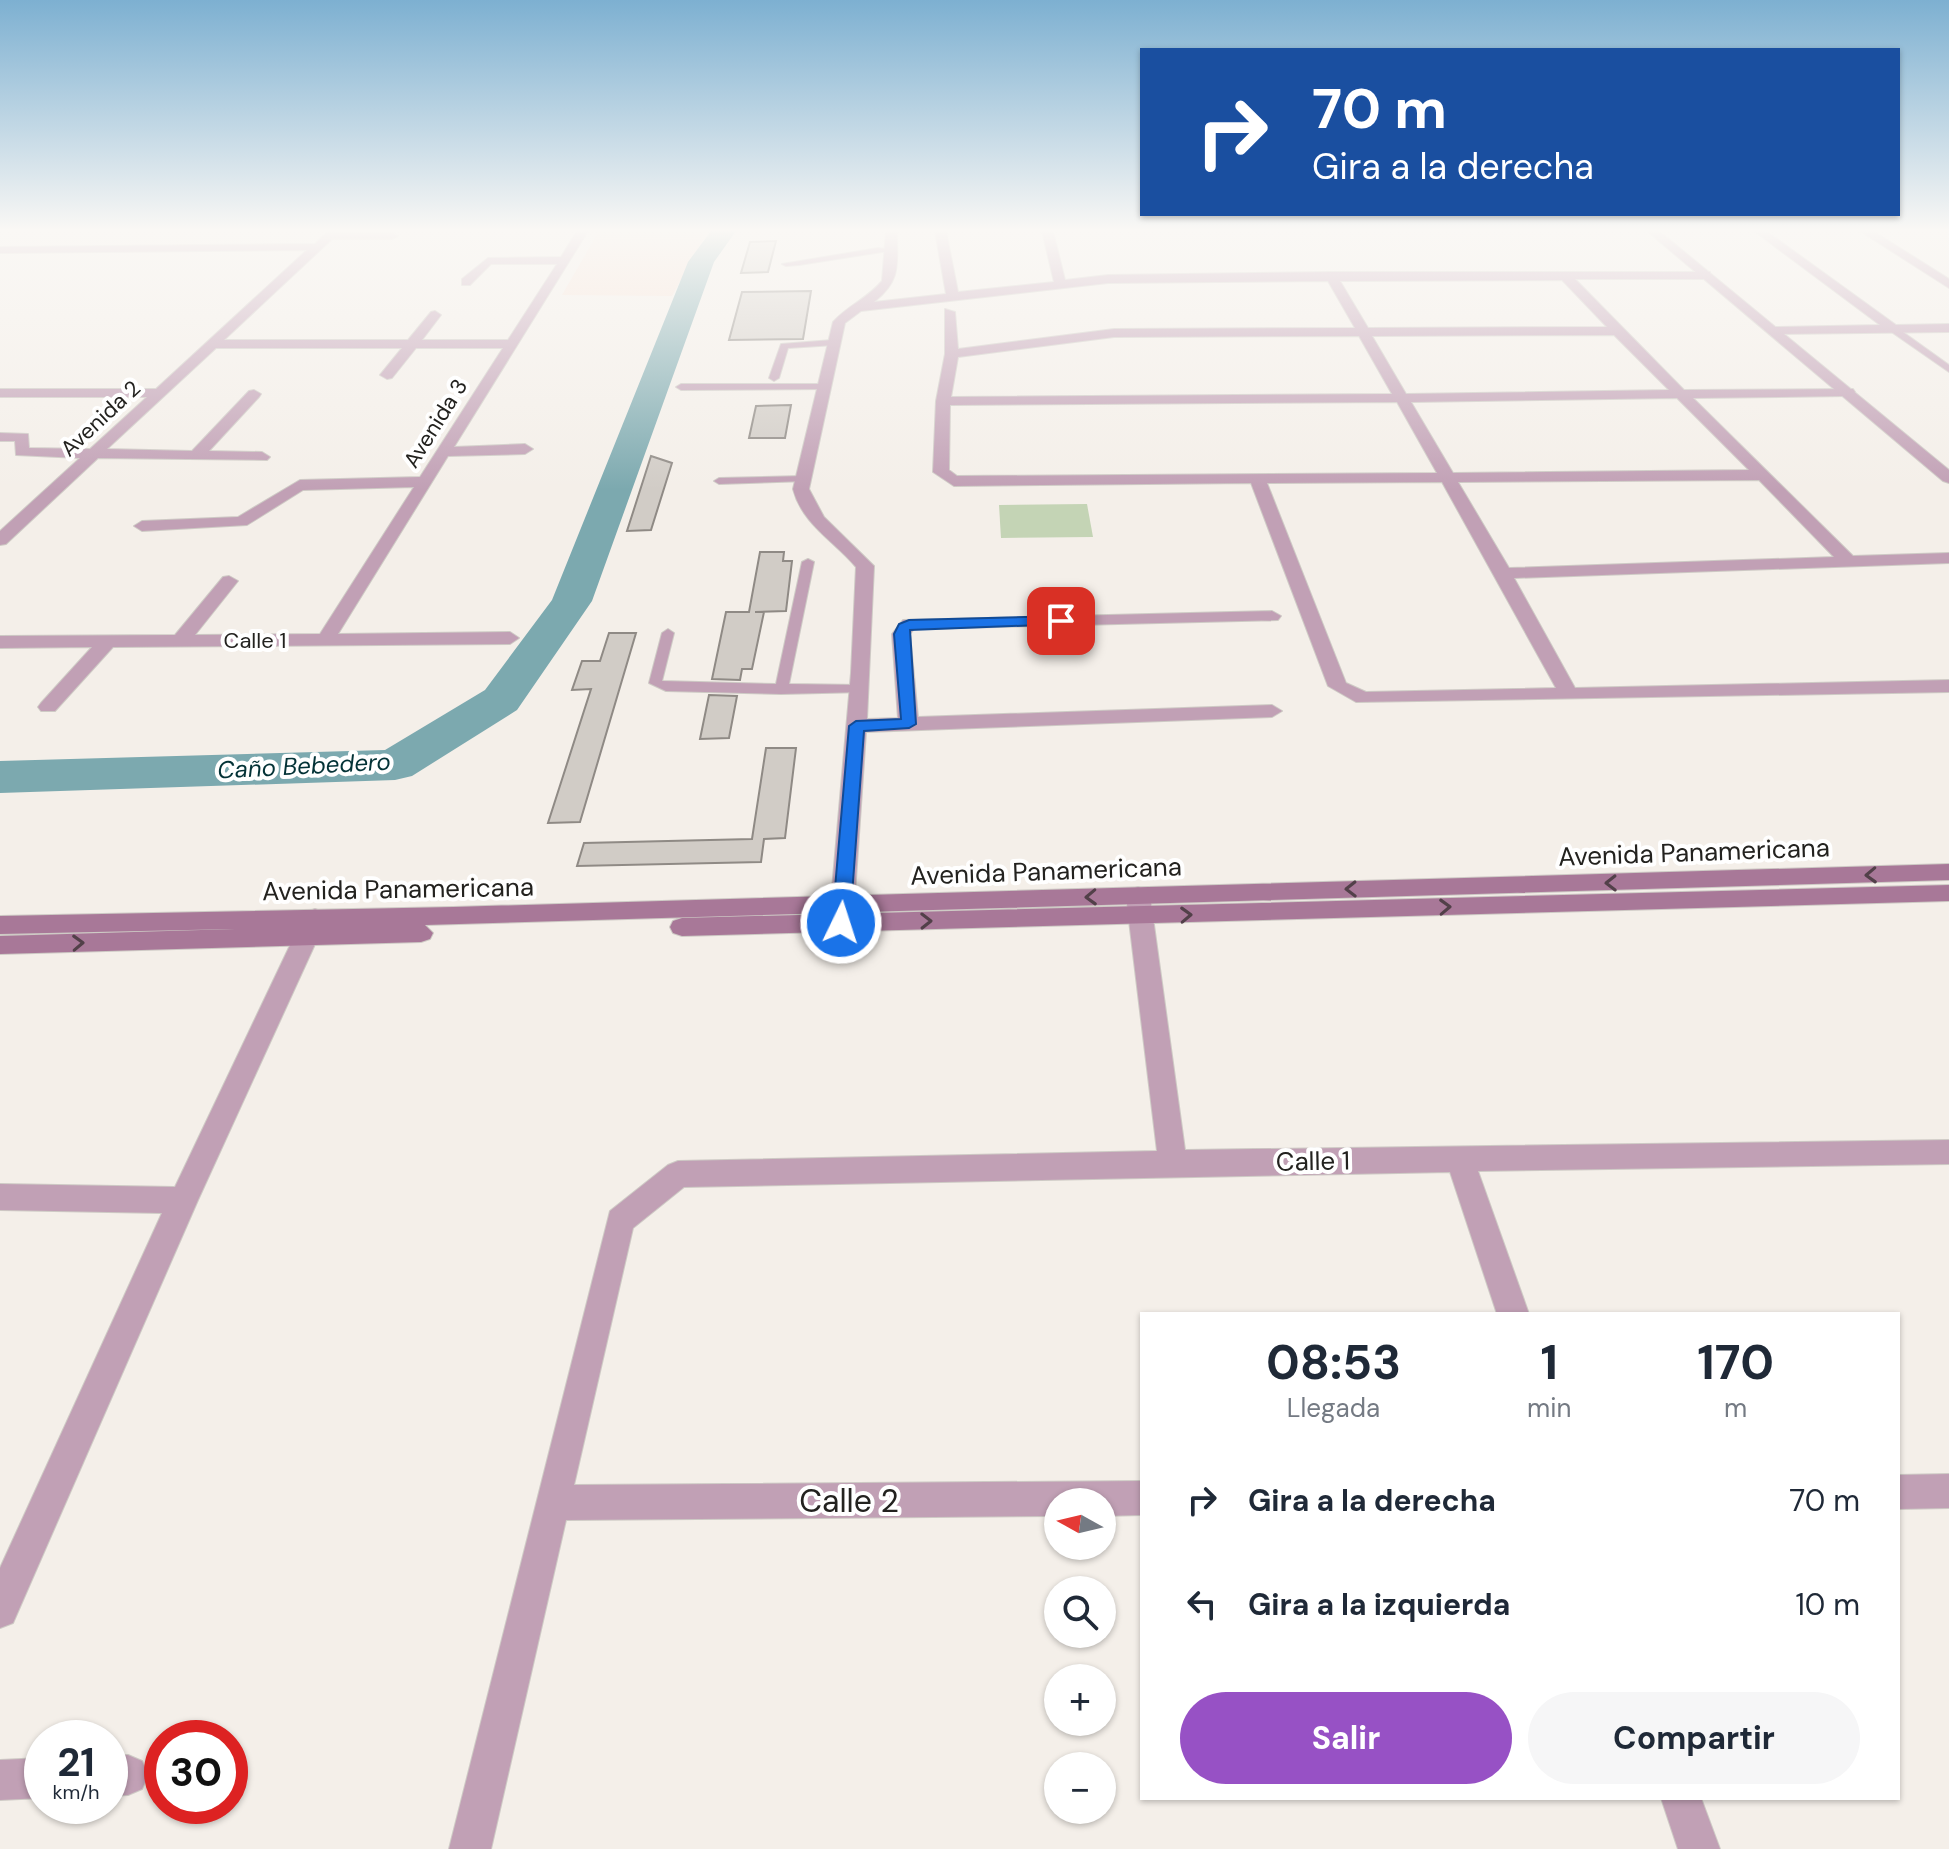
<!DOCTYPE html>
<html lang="es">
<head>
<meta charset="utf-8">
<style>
  body { margin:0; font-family:"DM Sans",sans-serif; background:#f6f6f7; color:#1f2937; height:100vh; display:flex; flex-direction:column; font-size:30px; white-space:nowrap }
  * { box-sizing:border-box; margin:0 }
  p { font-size:26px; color:#747a83 }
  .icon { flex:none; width:44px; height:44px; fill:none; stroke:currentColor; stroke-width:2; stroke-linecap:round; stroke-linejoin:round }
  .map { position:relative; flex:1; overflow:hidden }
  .drawer { position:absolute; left:1140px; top:1312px; width:760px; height:488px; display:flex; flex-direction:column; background:#fff; border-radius:0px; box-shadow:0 2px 6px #0004 }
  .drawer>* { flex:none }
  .banner { position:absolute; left:1140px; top:48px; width:760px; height:168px; border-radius:0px; box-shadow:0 2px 6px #0004; background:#1a4fa0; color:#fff; overflow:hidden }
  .needle { width:52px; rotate:278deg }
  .fabs { position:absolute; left:1044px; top:1488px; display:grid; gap:16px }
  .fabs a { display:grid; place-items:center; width:72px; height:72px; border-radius:50%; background:#fff; box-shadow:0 2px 6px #0004; font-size:40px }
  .speed { position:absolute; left:24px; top:1720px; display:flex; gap:16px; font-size:40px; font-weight:700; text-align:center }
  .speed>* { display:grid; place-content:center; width:104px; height:104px; border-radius:50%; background:#fff; box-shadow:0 2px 6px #0004; line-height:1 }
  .speed small { font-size:20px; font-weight:400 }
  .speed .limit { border:12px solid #d22; background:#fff; color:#111 }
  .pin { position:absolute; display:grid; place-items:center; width:68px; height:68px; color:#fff; margin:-34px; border-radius:16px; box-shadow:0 4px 12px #0006 }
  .me { position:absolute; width:88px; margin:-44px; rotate:4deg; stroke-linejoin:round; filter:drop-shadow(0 0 6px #0008) }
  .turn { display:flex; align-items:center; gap:28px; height:168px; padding:0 40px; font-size:36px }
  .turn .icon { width:104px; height:104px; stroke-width:2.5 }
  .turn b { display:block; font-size:56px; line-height:68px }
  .eta { display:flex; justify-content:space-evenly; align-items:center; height:136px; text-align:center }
  .eta b { font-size:48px; font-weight:700; line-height:56px }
  .cta { display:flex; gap:16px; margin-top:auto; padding:16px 40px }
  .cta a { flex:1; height:92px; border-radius:48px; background:#9751c5; color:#fff; font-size:32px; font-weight:700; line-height:92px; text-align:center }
  .cta a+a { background:#f6f6f7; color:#1f2937 }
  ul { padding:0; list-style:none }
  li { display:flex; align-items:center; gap:24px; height:104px; padding:0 40px }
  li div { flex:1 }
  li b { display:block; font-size:30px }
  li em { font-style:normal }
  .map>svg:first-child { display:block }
</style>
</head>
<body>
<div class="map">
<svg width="1949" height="1849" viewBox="0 0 1949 1849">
  <rect width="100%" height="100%" fill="#f4efe9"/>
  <path fill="#f8e1d5" d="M 599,231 L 708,231 L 672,296 L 562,295 Z"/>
  <path fill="#c4d4b5" d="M 1087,504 L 1093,537 L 1001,538 L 999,505 Z"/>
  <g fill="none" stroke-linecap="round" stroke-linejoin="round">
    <path fill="#7ca9af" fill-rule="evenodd" d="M 711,231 L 736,231 L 714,262 L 592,601 L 517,710 L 412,776 L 395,780 L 0,793 L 0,761 L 385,750 L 485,690 L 552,600 L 688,262 Z"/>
  </g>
  <path fill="#d1ccc6" stroke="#8f8a85" stroke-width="2" d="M 776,241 L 768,272 L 741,273 L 750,242 Z
    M 811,291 L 803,339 L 729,340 L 742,292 Z
    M 791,405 L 785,438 L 749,438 L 756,406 Z
    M 651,456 L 672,463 L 651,530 L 627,531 Z
    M 760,552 L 784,552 L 783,561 L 792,561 L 786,611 L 755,612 L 764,612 L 752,669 L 742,669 L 740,680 L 712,679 L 726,612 L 749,612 Z
    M 609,633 L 636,633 L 580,822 L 548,823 L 591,689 L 572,690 L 582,661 L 600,661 Z
    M 709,695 L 737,696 L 729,738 L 700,739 Z
    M 766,748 L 796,748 L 785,838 L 764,839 L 761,862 L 577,866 L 584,843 L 752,839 Z"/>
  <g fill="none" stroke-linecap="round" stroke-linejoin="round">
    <defs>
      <path id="service" d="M 878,248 L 895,250 L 799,265 L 786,266 L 782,264 Z
        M 1890,327 L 1896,327 L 1949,365 L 1949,372 L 1890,331 Z
        M 832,340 L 835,341 L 835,345 L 788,348 L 779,378 L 774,381 L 769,378 L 781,344 Z
        M 823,384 L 826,385 L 826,389 L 681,390 L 676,387 L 681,384 Z
        M 803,476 L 807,477 L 807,481 L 719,484 L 714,481 L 719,478 Z
        M 808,559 L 814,562 L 789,684 L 859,685 L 866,689 L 864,692 L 781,694 L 666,691 L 649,683 L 662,633 L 668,629 L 674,633 L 662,681 L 776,684 L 802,562 Z"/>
      <path id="minor" d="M 328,231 L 392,233 L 398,236 L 392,239 L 332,239 L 224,340 L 408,340 L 431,312 L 435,311 L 441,315 L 422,340 L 508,340 L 557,264 L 491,264 L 470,285 L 462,285 L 462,279 L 488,258 L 561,257 L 577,231 L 588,231 L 454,447 L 525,444 L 533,449 L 525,454 L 448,456 L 338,634 L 510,632 L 519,638 L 510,644 L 113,647 L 55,711 L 41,711 L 38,707 L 41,703 L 92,647 L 0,648 L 0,636 L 175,635 L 223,577 L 229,576 L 238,581 L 195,635 L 320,634 L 414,487 L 303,490 L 247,525 L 142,531 L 134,526 L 142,521 L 238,517 L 300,480 L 420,477 L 503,348 L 416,348 L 392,378 L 387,379 L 380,375 L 402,348 L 216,348 L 107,449 L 192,451 L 249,391 L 254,390 L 261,394 L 259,397 L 209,451 L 262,452 L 270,457 L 267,460 L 98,458 L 6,544 L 0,545 L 0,531 L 80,458 L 16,455 L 15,441 L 0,441 L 0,433 L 28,434 L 29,448 L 90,449 L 147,397 L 0,397 L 0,389 L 156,389 L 307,250 L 0,253 L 0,247 L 315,244 Z
        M 886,231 L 897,231 C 897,264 902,280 874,302 L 946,294 L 935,231 L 946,231 L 958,292 L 1054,282 L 1042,231 L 1053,231 L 1065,280 L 1108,275 L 1331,272 L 1710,272 L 1710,278 L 1706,279 L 1575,279 L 1684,390 L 1853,389 L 1855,392 L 1848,396 L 1693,398 L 1853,556 L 1949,553 L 1949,563 L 1514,578 L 1575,688 L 1949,680 L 1949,692 L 1356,702 L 1328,686 L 1251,483 L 954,486 L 933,472 L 936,401 L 945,354 L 945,309 L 955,312 L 958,349 L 1114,329 L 1355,328 L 1328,281 L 1108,283 L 861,311 L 845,323 L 809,489 L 824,517 L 874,566 L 867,719 L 898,718 L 892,634 L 903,620 L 1272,611 L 1281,616 L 1278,620 L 914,629 L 910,634 L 918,717 L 1272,705 L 1282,711 L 1272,717 L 866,732 L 853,923 L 849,929 L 841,932 L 833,929 L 829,923 L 851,673 L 856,567 C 834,541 802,524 793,489 L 833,322 C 848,305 867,299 882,281 ZM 1562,280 L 1607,327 L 1368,328 L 1340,281 ZM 1614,335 L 1669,390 L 1406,394 L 1372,336 ZM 1359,336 L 1392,394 L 951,397 L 958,357 L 1114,337 ZM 1677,398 L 1749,470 L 1453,473 L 1411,402 ZM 1397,402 L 1437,473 L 957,476 L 949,470 L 950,405 ZM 1759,480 L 1834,557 L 1509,568 L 1458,482 ZM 1442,482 L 1556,688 L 1366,692 L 1346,683 L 1267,483 Z
        M 1754,231 L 1766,231 L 1896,325 L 1949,324 L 1949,332 L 1770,334 L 1770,328 L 1775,327 L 1880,325 Z
        M 1860,231 L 1873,231 L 1949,279 L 1949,288 Z
        M 1138,887 L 1146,890 L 1150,896 L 1185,1150 L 1949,1140 L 1949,1164 L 1478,1171 L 1529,1314 L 1497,1314 L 1450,1172 L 684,1187 L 633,1228 L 574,1485 L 1142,1481 L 1142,1515 L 1102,1516 L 1102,1502 L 1058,1502 L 1058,1516 L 566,1520 L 491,1849 L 449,1849 L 610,1211 L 668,1165 L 678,1161 L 1157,1151 L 1126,896 L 1130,890 Z
        M 315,909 L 323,912 L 327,918 L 198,1200 L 13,1623 L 0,1628 L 0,1568 L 162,1213 L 0,1210 L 0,1184 L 175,1187 L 303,918 L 307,912 Z
        M 1949,1474 L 1949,1508 L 1898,1509 L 1898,1475 Z
        M 128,1755 L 142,1761 L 148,1775 L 142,1789 L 128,1795 L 110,1796 L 110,1756 Z
        M 42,1758 L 42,1798 L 0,1800 L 0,1760 Z
        M 1661,1798 L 1701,1798 L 1720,1849 L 1678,1849 Z"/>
      <path id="tertiary" d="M 1647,231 L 1659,231 L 1949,470 L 1949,483 L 1943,481 Z"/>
      <path id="secondary" d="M 1949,864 L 1949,880 L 425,925 L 433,933 L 430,939 L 421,942 L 0,954 L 0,936 L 235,929 L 0,934 L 0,916 L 453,907 Z
        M 1949,885 L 1949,901 L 682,936 L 673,933 L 670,927 L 673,921 L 682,918 Z"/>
    </defs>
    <use href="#service" stroke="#cecac5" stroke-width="2"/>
    <use href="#minor" stroke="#cecac5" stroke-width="2"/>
    <use href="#tertiary" stroke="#cecac5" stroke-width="2"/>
    <use href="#secondary" stroke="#cecac5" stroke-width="2"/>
    <use href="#service" fill="#c1a0b5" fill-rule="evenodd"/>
    <use href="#minor" fill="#c1a0b5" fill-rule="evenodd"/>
    <use href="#tertiary" fill="#c1a0b5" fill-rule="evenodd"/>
    <use href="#secondary" fill="#a87898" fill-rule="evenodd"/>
  </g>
  <defs><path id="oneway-chevron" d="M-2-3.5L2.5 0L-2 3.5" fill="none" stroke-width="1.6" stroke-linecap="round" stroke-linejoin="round" transform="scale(2)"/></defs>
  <g stroke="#524049">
    <use href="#oneway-chevron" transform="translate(1871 875) rotate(178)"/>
    <use href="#oneway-chevron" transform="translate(1611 883) rotate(179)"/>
    <use href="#oneway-chevron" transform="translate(1351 889) rotate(179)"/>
    <use href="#oneway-chevron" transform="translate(1091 897) rotate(178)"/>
    <use href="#oneway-chevron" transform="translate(1445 907) rotate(-2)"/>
    <use href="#oneway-chevron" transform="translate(1186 915) rotate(-2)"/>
    <use href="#oneway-chevron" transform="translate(926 921) rotate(-1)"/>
    <use href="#oneway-chevron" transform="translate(78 943) rotate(-2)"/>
  </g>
  <linearGradient id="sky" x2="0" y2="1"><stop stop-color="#7db0d1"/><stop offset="0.47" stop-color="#faf8f5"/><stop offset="1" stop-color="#faf8f5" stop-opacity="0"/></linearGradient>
  <rect width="1949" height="490" fill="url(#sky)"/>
  <path fill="#1a73e8" stroke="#114b97" stroke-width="2" d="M 1061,616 L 1068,621 L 1066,624 L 910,630 L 916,724 L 909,728 L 864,731 L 850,923 L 847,928 L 834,928 L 832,923 L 849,726 L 856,721 L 901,719 L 894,634 L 899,624 L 909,620 Z"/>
  <g text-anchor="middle" stroke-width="8" stroke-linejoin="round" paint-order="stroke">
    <g font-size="22" fill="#23221f" stroke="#fff">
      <text transform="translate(100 418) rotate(-43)" y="8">Avenida 2</text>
      <text transform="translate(435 423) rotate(-58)" y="8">Avenida 3</text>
      <text x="255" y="648">Calle 1</text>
    </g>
    <g font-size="24" font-style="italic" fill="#033236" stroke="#fff">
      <text transform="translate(304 766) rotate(-3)" y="8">Caño Bebedero</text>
    </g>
    <g font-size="26" fill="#23221f" stroke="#fff">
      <text transform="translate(1694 852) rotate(-2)" y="9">Avenida Panamericana</text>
      <text transform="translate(1046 871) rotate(-2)" y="9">Avenida Panamericana</text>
      <text transform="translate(398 889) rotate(-1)" y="9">Avenida Panamericana</text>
      <text transform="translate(1313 1161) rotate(-1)" y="9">Calle 1</text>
    </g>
    <g font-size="32" fill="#23221f" stroke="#fff">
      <text x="849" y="1512">Calle 2</text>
    </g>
  </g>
</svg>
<div class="fabs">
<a><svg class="needle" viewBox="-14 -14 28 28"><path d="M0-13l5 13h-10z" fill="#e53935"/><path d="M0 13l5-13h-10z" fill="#747a83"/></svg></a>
<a><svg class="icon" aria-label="search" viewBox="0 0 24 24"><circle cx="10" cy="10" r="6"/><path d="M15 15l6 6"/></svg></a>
<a>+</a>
<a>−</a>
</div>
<div class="speed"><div>21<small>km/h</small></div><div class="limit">30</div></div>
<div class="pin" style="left:1061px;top:621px;background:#d93025"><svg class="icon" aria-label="arrive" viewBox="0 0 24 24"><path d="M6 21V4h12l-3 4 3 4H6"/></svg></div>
<svg class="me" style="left:841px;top:923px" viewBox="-20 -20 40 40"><circle r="17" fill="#1a73e8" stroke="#fff" stroke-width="3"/><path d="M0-11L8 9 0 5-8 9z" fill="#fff"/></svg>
<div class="banner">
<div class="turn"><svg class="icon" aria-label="right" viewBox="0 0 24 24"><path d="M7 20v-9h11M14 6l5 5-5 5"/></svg><div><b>70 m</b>Gira a la derecha</div></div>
</div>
<section class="drawer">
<div class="eta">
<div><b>08:53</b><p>Llegada</p></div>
<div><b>1</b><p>min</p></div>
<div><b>170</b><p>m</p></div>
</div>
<ul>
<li><svg class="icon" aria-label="right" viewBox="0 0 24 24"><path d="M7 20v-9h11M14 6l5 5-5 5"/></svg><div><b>Gira a la derecha</b></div><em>70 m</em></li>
<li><svg class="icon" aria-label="left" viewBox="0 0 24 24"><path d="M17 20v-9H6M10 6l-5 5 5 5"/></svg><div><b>Gira a la izquierda</b></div><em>10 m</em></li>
</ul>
<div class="cta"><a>Salir</a><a>Compartir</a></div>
</section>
</div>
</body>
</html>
